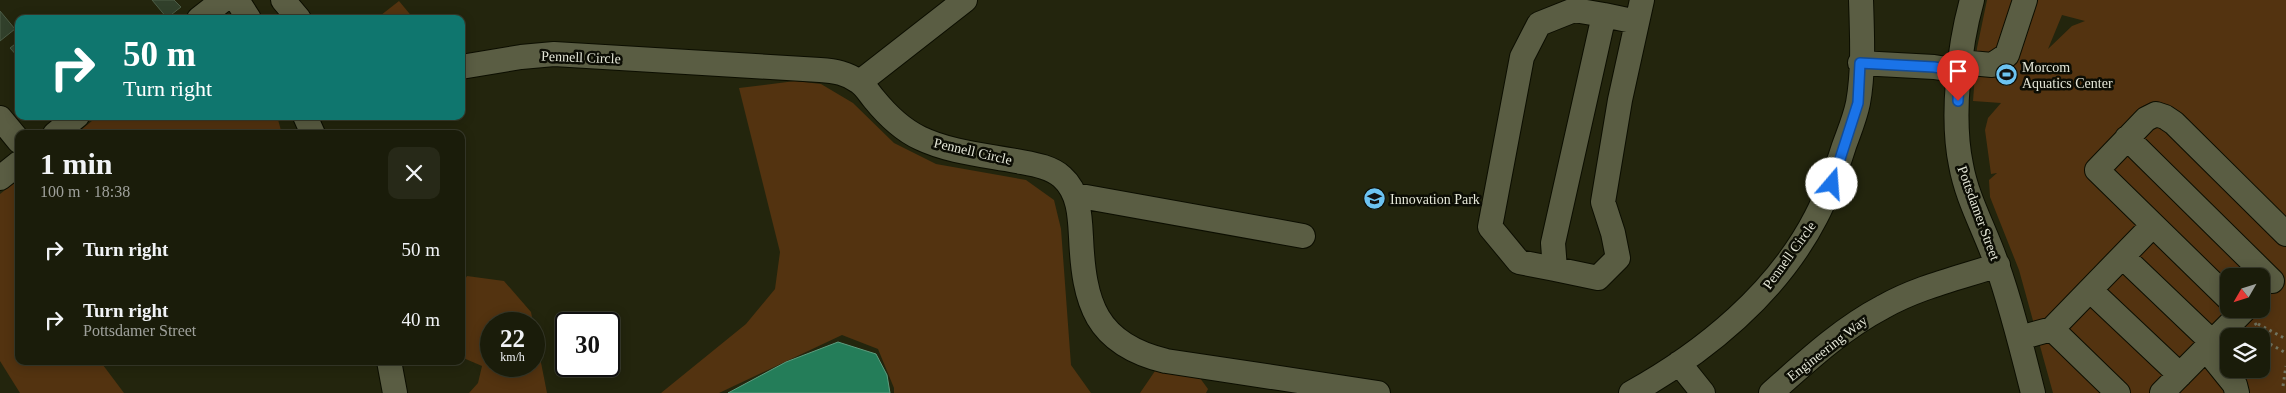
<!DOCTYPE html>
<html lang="en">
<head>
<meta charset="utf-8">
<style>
  body { margin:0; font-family:"Times New Roman",serif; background:#272918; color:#f1f3f6; height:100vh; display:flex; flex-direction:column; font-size:19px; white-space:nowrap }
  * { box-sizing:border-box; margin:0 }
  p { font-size:16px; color:#9fa19c }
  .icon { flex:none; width:28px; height:28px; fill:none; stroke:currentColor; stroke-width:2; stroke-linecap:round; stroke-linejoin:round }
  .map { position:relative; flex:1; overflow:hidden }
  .sheet { position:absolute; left:15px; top:130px; width:450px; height:235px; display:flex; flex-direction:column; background:#1a1c0a; border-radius:10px; box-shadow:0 2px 12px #0003,0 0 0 1px #383a2b }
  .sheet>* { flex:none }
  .hud { position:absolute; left:15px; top:15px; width:450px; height:105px; border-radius:10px; box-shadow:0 2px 12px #0003,0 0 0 1px #383a2b; background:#0f766e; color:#fff; overflow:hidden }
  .needle { width:32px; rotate:231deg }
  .controls { position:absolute; left:2220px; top:268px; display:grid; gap:10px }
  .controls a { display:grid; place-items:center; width:50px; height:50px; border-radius:10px; background:#1a1c0a; box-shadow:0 2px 12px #0003,0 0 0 1px #383a2b; font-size:25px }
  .speed { position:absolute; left:480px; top:312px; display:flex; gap:10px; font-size:25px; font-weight:700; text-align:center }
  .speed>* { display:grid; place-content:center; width:65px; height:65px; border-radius:50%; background:#1a1c0a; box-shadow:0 2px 12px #0003,0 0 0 1px #383a2b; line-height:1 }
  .speed small { font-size:12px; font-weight:400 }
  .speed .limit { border:2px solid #111; border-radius:8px; background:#fff; color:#111 }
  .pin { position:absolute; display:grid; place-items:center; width:42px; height:42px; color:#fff; margin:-51px -21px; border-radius:50% 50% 50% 0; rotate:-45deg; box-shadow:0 0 5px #0007 }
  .pin .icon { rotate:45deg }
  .me { position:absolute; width:55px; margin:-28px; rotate:18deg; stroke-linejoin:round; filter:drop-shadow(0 0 4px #0008) }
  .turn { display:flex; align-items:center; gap:18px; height:105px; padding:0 25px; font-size:22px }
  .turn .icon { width:65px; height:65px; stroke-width:2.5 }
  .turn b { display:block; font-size:35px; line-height:42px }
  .round { display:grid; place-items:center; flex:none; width:52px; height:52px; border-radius:10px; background:#272918 }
  .summary { display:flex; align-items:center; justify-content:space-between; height:85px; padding:0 25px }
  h1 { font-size:30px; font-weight:700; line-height:38px }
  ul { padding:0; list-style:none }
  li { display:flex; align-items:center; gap:15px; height:70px; padding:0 25px }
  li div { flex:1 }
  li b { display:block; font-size:19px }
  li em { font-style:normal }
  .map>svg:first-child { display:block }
</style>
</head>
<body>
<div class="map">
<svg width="2286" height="393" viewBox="0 0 2286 393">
  <rect width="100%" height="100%" fill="#23250d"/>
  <path fill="#533310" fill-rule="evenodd" d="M 1987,0 L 2286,0 L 2286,393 L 2053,393 L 2019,270 L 1990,197 L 1989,180 L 1997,173 L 1991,174 L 1985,130 L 1988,118 L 2001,103 L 1973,101 L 1977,48 ZM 2062,15 L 2085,21 L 2072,26 L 2048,49 ZM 2229,276 L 2261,276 L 2261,309 L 2229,309 ZM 2229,336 L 2261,336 L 2261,369 L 2229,369 Z
    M 399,1 L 414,19 L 376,19 Z
    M 795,81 L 821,84 L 853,103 L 894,143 L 936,164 L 1026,180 L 1054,200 L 1061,229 L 1071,365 L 1091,393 L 894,393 L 894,388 L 878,349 L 842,335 L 719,393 L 661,393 L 746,324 L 775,289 L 780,252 L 739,88 Z
    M 98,116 L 277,116 L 282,134 L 76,134 Z
    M 19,179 L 19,361 L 100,361 L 124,393 L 20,393 L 0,361 L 0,194 Z
    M 467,276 L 504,281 L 531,312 L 547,393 L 469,393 L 478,383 L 482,366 L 461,357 L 461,285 ZM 491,324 L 534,324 L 534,366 L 491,366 Z
    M 1155,371 L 1197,374 L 1208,389 L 1206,393 L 1140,393 Z"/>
  <path fill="#247d59" stroke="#5e9c7f" d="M 838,342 L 876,354 L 887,375 L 890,393 L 728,393 L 786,362 Z"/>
  <path fill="#31402b" stroke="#4c5c46" d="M 152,0 L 174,0 L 181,7 L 167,18 Z
    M 0,11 L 15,29 L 0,41 Z
    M 19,41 L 19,58 L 10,48 Z"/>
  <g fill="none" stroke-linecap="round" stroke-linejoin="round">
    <defs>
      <path id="minor" d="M 237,0 L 249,19
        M 283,0 L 299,19
        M 1972,0 C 1959,46 1951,118 1961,165 C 1967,199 1985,230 1996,262 C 2011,304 2022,349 2033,393
        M 199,19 L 223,0
        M 1637,22 L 1604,15 L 1553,243 L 1555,269 L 1598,278 L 1618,258 L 1613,233 L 1603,202 L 1620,100 L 1642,0
        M 1960,62 L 1992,65 L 2007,55 L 2025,0
        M 1860,63 L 1934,67 L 1959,71
        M 461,67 L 521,57 L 554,54 L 820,70 C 835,71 847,73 859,82 C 865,86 869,93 874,99 C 887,115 901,129 920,138 C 949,152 984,155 1016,161 C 1031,164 1050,166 1062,177 C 1079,192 1080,216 1081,237 C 1084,303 1095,344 1166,361 L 1378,393
        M 860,82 L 965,0
        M 305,116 L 313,134
        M 0,118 L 19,141
        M 55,134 L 77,116
        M 2127,138 L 2272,281
        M 0,178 L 19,163
        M 1075,195 L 1303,236
        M 2123,257 L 2212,342
        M 1555,269 L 1519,262 L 1490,227 L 1522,57 L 1539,24 L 1574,10 L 1604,15
        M 2090,290 L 2180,375
        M 2229,299 L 2097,170 L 2146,119 L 2156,114 L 2165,117 L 2174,123 L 2286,234
        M 2052,329 L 2118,393
        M 2019,338 L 2052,329 L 2153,225
        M 2206,349 L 2235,385 L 2237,393
        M 389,361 L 395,393
        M 1679,363 L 1703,393
        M 1631,393 C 1705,352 1777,293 1816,217 C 1828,194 1836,171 1844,146 C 1849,132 1855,118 1858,103 C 1864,70 1862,33 1861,0
        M 1771,393 C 1806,362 1841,329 1883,307 C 1918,287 1959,278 1998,265
        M 2162,393 L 2245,309"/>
    </defs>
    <use href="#minor" stroke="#0c0e00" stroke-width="26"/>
    <path stroke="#737561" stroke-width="3" stroke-dasharray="2.5 4" stroke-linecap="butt" d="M 2255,323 L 2270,344 L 2286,353
      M 2258,324 L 2286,339
      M 2283,386 L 2286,366"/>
    <use href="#minor" stroke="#5a5d43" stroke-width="24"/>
  </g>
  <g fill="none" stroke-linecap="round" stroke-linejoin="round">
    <defs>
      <path id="route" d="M 1832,184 L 1858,103 L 1860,63 L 1934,67 L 1959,71 L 1958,101"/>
    </defs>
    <use href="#route" stroke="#114b97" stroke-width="12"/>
    <use href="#route" stroke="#1a73e8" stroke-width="9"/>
  </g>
  <defs>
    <symbol id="stadium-disc" viewBox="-11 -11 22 22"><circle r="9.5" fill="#6cc3f2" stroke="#0c0d04"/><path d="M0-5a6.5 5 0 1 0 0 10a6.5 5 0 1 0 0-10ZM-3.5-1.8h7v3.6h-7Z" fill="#111"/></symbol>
    <symbol id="university-disc" viewBox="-11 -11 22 22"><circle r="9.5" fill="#6cc3f2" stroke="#0c0d04"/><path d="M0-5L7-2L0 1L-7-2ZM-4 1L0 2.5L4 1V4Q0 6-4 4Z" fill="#111"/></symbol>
  </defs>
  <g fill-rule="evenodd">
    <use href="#stadium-disc" x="1994" y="62" width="25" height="25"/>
    <use href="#university-disc" x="1362" y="186" width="25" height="25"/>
  </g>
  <g text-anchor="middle" stroke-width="5" stroke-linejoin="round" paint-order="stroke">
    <g font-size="14" fill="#e4e6d7" stroke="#0c0d04">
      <text transform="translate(581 57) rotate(2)" y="5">Pennell Circle</text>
      <text transform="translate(973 151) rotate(13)" y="5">Pennell Circle</text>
      <text transform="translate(1979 213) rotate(70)" y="5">Pottsdamer Street</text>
      <text transform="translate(1789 255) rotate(-54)" y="5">Pennell Circle</text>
      <text transform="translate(1827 348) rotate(-38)" y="5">Engineering Way</text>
    </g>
    <g font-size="14" fill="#e4e6d7" stroke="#0c0d04" text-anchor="start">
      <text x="2022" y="72">Morcom<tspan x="2022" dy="16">Aquatics Center</tspan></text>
      <text x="1390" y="204">Innovation Park</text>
    </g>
  </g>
</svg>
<div class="controls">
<a><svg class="needle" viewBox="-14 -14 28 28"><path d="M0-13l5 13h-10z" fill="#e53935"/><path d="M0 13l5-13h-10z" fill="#9fa19c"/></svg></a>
<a><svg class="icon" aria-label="layers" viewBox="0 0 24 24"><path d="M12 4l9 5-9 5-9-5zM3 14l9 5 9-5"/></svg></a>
</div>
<div class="speed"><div>22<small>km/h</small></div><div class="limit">30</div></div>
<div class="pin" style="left:1958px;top:101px;background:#d93025"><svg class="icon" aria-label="arrive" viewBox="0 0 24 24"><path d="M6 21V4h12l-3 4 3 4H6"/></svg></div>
<svg class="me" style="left:1832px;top:184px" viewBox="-20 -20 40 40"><circle r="19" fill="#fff"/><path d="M0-13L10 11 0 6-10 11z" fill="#1a73e8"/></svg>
<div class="hud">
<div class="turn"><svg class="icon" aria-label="right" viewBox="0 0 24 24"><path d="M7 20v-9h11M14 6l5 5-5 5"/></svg><div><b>50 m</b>Turn right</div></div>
</div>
<section class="sheet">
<div class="summary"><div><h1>1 min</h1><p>100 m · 18:38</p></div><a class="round"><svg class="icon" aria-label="close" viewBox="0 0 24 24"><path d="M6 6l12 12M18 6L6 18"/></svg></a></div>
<ul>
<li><svg class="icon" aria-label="right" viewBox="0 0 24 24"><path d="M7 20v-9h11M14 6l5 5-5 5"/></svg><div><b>Turn right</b></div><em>50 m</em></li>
<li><svg class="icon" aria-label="right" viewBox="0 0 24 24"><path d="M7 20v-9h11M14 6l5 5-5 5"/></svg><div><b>Turn right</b><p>Pottsdamer Street</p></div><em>40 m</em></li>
</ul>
</section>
</div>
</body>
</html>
